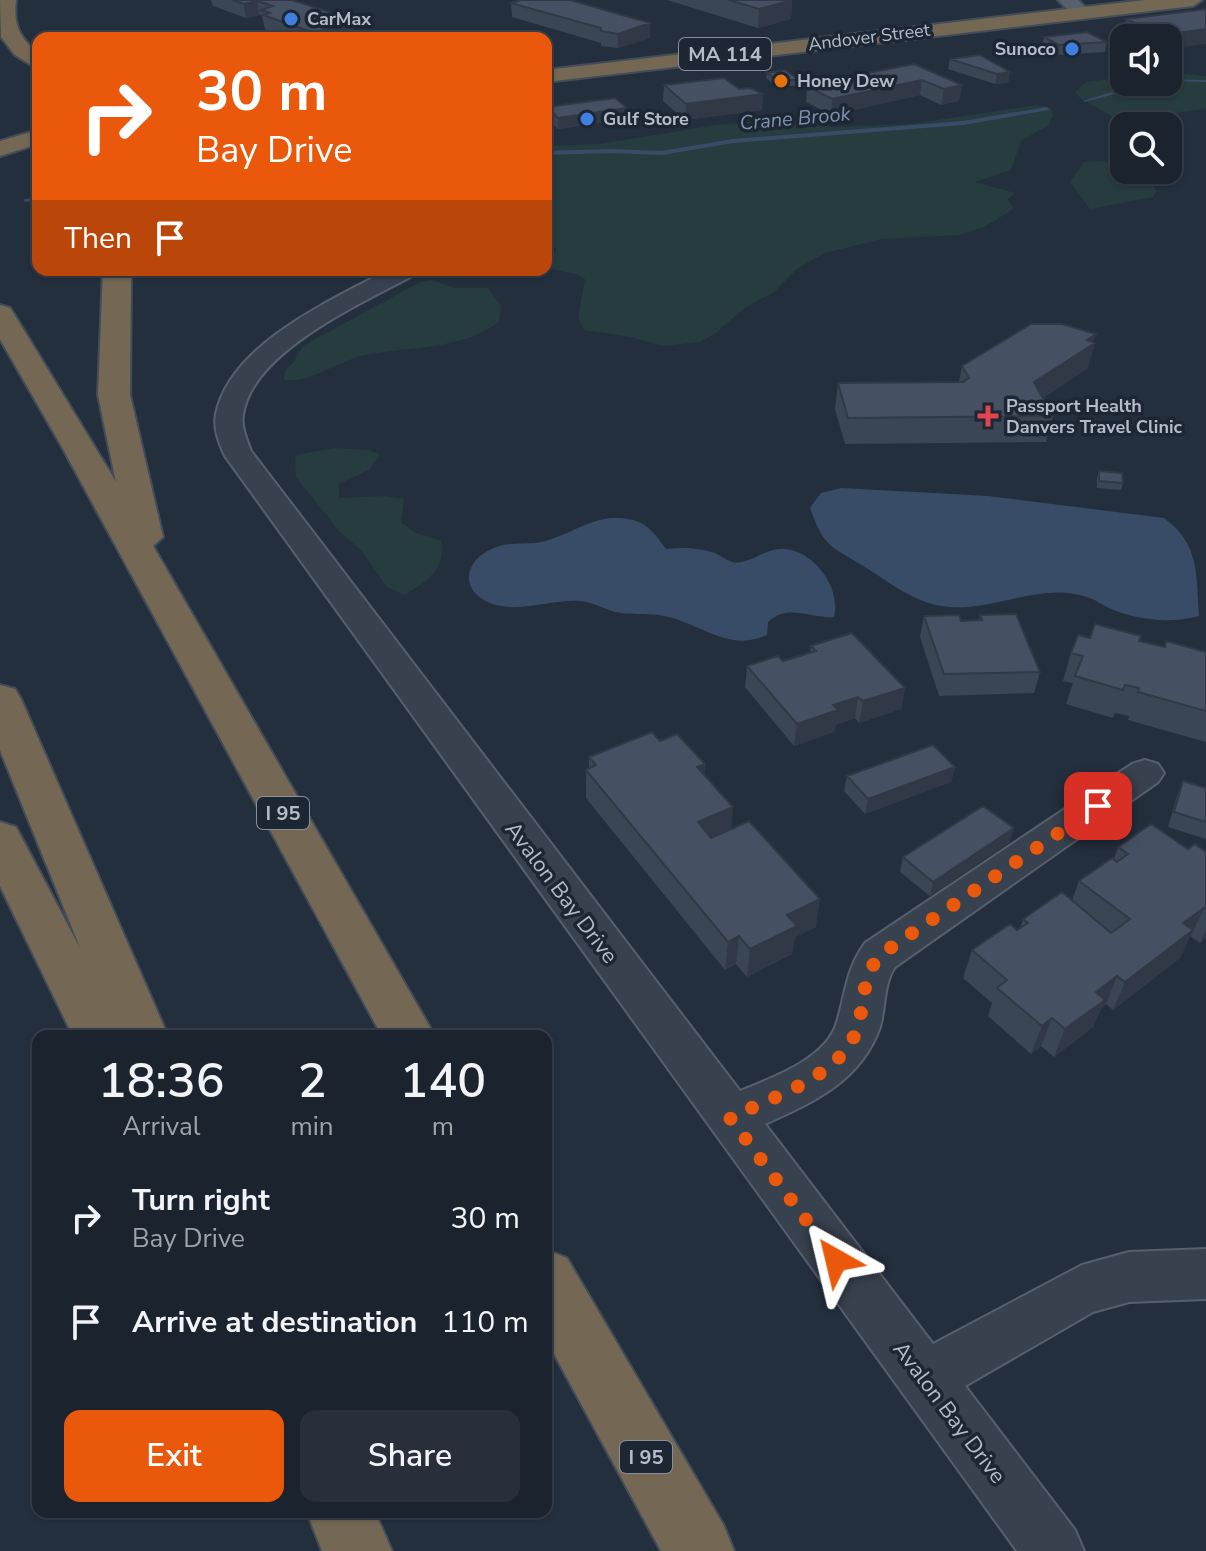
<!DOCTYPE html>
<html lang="en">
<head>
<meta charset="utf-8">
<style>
  body { margin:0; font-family:"Nunito Sans",sans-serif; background:#282f3a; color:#f1f3f6; height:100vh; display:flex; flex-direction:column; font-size:30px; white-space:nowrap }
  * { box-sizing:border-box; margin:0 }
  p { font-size:26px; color:#a0a4aa }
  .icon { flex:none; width:44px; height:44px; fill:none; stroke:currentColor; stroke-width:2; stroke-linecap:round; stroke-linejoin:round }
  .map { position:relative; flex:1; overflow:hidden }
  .drawer { position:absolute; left:32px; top:1030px; width:520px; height:488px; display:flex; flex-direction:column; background:#1b232e; border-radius:16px; box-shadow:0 2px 6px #0004,0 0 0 2px #39404a }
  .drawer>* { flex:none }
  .guide { position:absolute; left:32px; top:32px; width:520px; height:244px; border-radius:16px; box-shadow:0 2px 6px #0004,0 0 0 2px #39404a; background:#ea580c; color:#fff; overflow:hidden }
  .buttons { position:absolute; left:1110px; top:24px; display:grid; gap:16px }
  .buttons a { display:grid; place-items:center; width:72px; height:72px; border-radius:16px; background:#1b232e; box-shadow:0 2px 6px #0004,0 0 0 2px #39404a; font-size:40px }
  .pin { position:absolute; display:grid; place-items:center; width:68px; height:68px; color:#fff; margin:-34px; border-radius:16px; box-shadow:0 4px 12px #0006 }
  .me { position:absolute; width:88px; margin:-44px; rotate:323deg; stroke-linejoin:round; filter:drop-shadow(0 0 6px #0008) }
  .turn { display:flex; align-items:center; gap:28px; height:168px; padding:0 32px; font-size:36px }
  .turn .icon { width:104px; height:104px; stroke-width:2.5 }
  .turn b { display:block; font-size:56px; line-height:68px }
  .then { display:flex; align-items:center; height:76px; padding:0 32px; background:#0003; gap:16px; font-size:30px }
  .eta { display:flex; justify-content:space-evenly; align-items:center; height:136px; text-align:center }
  .eta b { font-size:48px; font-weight:600; line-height:56px }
  .action { display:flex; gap:16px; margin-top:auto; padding:16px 32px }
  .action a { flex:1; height:92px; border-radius:16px; background:#ea580c; color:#fff; font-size:32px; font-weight:600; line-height:92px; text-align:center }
  .action a+a { background:#282f3a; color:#f1f3f6 }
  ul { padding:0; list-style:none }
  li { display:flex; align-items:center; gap:24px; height:104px; padding:0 32px }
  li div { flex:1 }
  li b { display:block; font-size:30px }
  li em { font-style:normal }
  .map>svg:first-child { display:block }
</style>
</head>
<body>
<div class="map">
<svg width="1206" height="1551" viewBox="0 0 1206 1551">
  <rect width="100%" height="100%" fill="#242f3e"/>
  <path fill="#263c3f" d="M 1168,72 L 1206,76 L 1206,109 L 1180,112 L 1146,126 L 1129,126 L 1081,99 L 1075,92 L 1086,82 L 1124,77 L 1124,82 L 1168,82 Z
    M 1036,105 L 1051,108 L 1053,115 L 1049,125 L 1021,141 L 1011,170 L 975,182 L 1015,193 L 1007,200 L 1013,206 L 1012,210 L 984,227 L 959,235 L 882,239 L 825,253 L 798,268 L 774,292 L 744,308 L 716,333 L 700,342 L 663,346 L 631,337 L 584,330 L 578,318 L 585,279 L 579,275 L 547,268 L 557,249 L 546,244 L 546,146 L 599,144 L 716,125 L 785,119 L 832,127 L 911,124 Z
    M 1103,161 L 1140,174 L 1157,190 L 1153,197 L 1090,209 L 1070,182 L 1084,162 Z
    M 432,280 L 454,288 L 487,288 L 501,305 L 499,322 C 461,351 406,346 361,356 C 335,363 311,383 284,380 L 285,370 L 293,363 L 303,346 L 420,282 Z
    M 334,448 L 369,450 L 380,454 L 370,469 L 339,484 L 339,498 L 386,496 L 404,499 L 401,522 L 416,533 L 441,541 C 447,568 425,584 404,595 L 387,587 L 362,551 L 340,532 L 296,477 L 295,455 Z"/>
  <path fill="#394c67" d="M 841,488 L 988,496 L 1164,518 C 1200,544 1196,575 1199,616 C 1169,624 1137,620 1109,608 C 1102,605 1095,599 1087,597 C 1039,581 989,614 941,606 C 913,601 890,583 865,567 C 830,545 825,549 810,508 L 821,493 Z
    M 611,518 C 640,517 650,526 666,549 C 682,547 699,548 715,553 C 720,555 726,560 732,562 C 750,566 767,546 785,549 C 816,552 841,589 834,617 C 811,619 788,603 768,622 L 767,635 C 728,653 701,623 664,616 C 650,613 635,615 621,613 C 607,611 594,602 580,601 C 551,599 518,614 490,603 C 458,590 465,559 494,548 C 509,542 521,544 536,543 C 562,539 584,521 611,518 Z"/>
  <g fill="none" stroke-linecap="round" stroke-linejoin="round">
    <path fill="#394c67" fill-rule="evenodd" d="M 1168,79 L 1206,80 L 1206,82 L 1168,81 Z
      M 1129,82 L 1135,82 L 1115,94 L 1085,102 L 1083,101 L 1111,92 Z
      M 1047,107 L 1049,110 L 963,125 L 733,143 L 662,155 L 610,153 L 546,155 L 546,151 L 610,149 L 662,151 L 733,139 L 963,121 Z
      M 38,196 L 38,200 L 26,202 L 23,200 Z"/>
    <defs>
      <path id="minor" d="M 388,270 L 418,270 L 414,275 C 363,303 252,351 243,415 C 241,427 247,440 251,451 L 740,1091 C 771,1078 824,1060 836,1025 C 846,994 845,971 865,943 L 1132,764 L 1145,760 L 1158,764 L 1164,773 L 1158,782 L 895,967 C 883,985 886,1007 880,1027 C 861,1081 814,1102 765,1124 L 933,1344 L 1082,1265 L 1129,1252 L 1206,1249 L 1206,1299 L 1129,1302 L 1093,1312 L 965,1386 L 1075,1530 L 1084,1551 L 1017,1551 L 225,456 C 219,443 213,428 216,414 C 230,344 332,300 388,270 Z"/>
      <path id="major" d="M 1058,0 L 1078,0 L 1091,13 L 1089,17 L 1075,17 Z"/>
      <path id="highway" d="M 0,0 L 16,0 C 13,24 19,38 38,53 L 38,69 L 15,55 L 1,37 Z
        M 1145,0 L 1202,0 L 1193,6 L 546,82 L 546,70 Z
        M 38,130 L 38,144 L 0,156 L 0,141 Z
        M 103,270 L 131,270 L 130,395 L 163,537 L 153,546 L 435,1036 L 382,1036 L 62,447 L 0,339 L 0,305 L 10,308 L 14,314 L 116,482 L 98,395 Z
        M 0,685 L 15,689 L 21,699 L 168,1036 L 73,1036 L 0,886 L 0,822 L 16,827 L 81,950 L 0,750 Z
        M 546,1250 L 567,1258 L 724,1526 L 734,1551 L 661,1551 L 546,1339 Z
        M 307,1512 L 375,1512 L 392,1551 L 322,1551 Z"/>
    </defs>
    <use href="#minor" stroke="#565f6c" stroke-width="4"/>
    <use href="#major" stroke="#414a57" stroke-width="4"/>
    <use href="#highway" stroke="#434c59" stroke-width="4"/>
    <use href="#minor" fill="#38414e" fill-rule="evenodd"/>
    <use href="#major" fill="#56606e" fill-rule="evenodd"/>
    <use href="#highway" fill="#746855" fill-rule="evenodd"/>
  </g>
  <path fill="#3b4654" d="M 211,0 L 292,0 L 335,14 L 352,15 L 354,35 L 351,36 L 351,38 L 290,38 L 265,29 L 262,16 L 259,15 L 246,18 L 213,6 Z
    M 667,0 L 792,0 L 791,19 L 758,28 Z
    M 511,3 L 650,23 L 650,38 L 618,48 L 601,46 L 601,43 L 512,17 Z
    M 1126,19 L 1168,38 L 1132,38 L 1122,33 Z
    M 1044,37 L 1107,42 L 1105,52 L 1057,55 L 1042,47 Z
    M 950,59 L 1010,72 L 1008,83 L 995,84 L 948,69 Z
    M 914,64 L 962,85 L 959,101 L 941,105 L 920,95 L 831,115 L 806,102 L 807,86 L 816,84 L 817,83 Z
    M 767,73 L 800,80 L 800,86 L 776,86 L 766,78 Z
    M 664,85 L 739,89 L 763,94 L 762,110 L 685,120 L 663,101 Z
    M 547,107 L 627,119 L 558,129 L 547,118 Z
    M 1093,343 L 1088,368 L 1043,398 L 1053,416 L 1046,442 L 845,444 L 835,409 L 838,383 L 959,382 L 962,366 Z
    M 1099,471 L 1123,483 L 1121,490 L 1097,488 L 1097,478 Z
    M 980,615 L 1040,672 L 1034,693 L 939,696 L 920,637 L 924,616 L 961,621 L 979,620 Z
    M 1090,638 L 1139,641 L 1164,647 L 1206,652 L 1206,742 L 1128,720 L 1129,716 L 1115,713 L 1113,718 L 1066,704 L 1073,683 L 1063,681 L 1071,653 Z
    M 811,646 L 905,688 L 901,709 L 859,723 L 855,718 L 836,725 L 834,732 L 794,746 L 745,687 L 747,666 L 783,661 L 810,653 Z
    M 660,741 L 705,764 L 704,775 L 731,829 L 816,927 L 795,937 L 792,954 L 747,977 L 736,964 L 725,970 L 586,798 L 586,770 L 589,768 L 589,757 Z
    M 955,767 L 951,782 L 865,814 L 844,791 L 847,776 Z
    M 1183,781 L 1206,788 L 1206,839 L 1168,827 L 1177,796 Z
    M 1014,828 L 1009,843 L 930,896 L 900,872 L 903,857 Z
    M 1118,847 L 1188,849 L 1206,852 L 1206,938 L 1200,943 L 1190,936 L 1180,958 L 1113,1010 L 1106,1004 L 1102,1007 L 1093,1027 L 1054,1057 L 1041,1046 L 1031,1054 L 988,1016 L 992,1003 L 963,978 L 972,950 L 1020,929 L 1023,919 L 1072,900 L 1079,881 L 1114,859 Z"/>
  <path fill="#303945" d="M 792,0 L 791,19 L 758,28 L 759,9 Z
    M 257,1 L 259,15 L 246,18 L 244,4 Z
    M 352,15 L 354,35 L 351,36 L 351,38 L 312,38 L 312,32 L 343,17 Z
    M 650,23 L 650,38 L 618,48 L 618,34 Z
    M 1206,29 L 1206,44 L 1168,49 L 1168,38 L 1161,38 L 1162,35 Z
    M 1010,72 L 1008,83 L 995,84 L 997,74 Z
    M 922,80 L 920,95 L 831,115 L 832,99 Z
    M 962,85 L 959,101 L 941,105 L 944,89 Z
    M 763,94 L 762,110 L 685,120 L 686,104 Z
    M 627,108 L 627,119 L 558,129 L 558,118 Z
    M 1096,334 L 1093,344 L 1095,343 L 1088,368 L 1028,408 L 1034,382 Z
    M 905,688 L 901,709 L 859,723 L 863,701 Z
    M 858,697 L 855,718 L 836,725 L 834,732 L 794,746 L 797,724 L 833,705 Z
    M 705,764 L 703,792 L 697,767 Z
    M 955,767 L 951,782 L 865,814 L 868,799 Z
    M 733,807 L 731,835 L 696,851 L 698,822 Z
    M 1014,828 L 1009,843 L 930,896 L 933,882 Z
    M 820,899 L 816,927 L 795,937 L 792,954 L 747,977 L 750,949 L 787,915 Z
    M 1204,908 L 1180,958 L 1113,1010 L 1125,982 L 1183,923 Z
    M 1206,930 L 1206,938 L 1200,943 Z
    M 739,936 L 736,964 L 725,970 L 728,942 Z
    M 1117,976 L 1106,1004 L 1102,1007 L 1093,1027 L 1054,1057 L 1065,1029 L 1096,992 Z
    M 1052,1018 L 1041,1046 L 1031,1054 L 1042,1026 Z"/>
  <path fill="#455162" stroke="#303945" stroke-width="2" d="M 232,0 L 292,0 L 335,14 L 344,12 L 352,15 L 343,17 L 352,20 L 343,23 L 349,25 L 312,32 L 263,15 L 270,13 L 261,10 L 273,6 L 257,1 L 244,4 Z
    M 521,0 L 570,0 L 650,23 L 618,34 L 601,31 L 601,28 L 511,3 Z
    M 729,0 L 792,0 L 759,9 Z
    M 1206,9 L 1206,29 L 1162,35 L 1126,19 Z
    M 1087,32 L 1107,42 L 1059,45 L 1044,37 Z
    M 980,55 L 1010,72 L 997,74 L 950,59 Z
    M 914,64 L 962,85 L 944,89 L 922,80 L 832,99 L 807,86 L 819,84 L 817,83 Z
    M 785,70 L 800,80 L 777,80 L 767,73 Z
    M 724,78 L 739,89 L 750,88 L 763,94 L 686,104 L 664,85 Z
    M 615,98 L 627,108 L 558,118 L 547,107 Z
    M 1031,324 L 1062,324 L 1096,334 L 1087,340 L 1095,343 L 1034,382 L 1053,416 L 848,418 L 838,383 L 963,382 L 969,378 L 962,366 Z
    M 1099,471 L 1122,473 L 1123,483 L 1099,481 Z
    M 1016,614 L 1040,672 L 944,674 L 924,616 L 959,615 L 961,621 L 982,620 L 980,615 Z
    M 1095,624 L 1141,636 L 1139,641 L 1165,647 L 1166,641 L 1206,652 L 1206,711 L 1138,692 L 1139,688 L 1125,685 L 1123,690 L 1075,676 L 1083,656 L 1071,653 L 1078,635 L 1090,638 Z
    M 852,633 L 905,688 L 863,701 L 858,697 L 833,705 L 838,710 L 797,724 L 747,666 L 778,656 L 783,661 L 816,651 L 811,646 Z
    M 652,732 L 660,741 L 677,734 L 705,764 L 697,767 L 733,807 L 698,822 L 711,838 L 749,821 L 820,899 L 787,915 L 797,926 L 750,949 L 739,936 L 728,942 L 586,770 L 596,765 L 589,757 Z
    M 933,745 L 955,767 L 868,799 L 847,776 Z
    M 1183,781 L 1206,788 L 1206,822 L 1174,812 Z
    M 983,806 L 1014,828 L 933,882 L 903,857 Z
    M 1151,824 L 1188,849 L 1195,844 L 1206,852 L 1206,909 L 1204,908 L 1183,923 L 1193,930 L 1125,982 L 1117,976 L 1096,992 L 1105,1000 L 1065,1029 L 1052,1018 L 1042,1026 L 997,988 L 1007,980 L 972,950 L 1010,924 L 1017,930 L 1028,923 L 1023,919 L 1062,892 L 1111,933 L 1130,919 L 1079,881 L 1112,858 L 1117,862 L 1128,854 L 1118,847 Z"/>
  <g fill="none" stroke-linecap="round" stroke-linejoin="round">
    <path stroke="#ea580c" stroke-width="14" stroke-dasharray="0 25.2" d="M 836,1260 L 730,1118 C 772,1097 846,1075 858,1025 C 866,997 861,979 880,955 L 1098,806"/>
  </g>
  <g fill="#3f7fe0" stroke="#1d2633" stroke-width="3">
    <circle cx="291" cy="19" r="8"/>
    <circle cx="1072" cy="49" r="8"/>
    <circle cx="587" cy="119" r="8"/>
  </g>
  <circle fill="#e8710a" stroke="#1d2633" stroke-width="3" cx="781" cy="81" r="8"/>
  <path fill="#e0444e" stroke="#1d2633" stroke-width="3" d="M984 404h8v8h8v8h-8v8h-8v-8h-8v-8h8z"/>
  <g text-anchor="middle" stroke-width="7" stroke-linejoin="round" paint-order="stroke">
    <g font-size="18" font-weight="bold" fill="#b4bcc9" stroke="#1d2633" text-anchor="start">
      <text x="307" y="25">CarMax</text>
      <text x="1056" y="55" text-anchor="end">Sunoco</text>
      <text x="797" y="87">Honey Dew</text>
      <text x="603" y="125">Gulf Store</text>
      <text x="1006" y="412">Passport Health<tspan x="1006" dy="21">Danvers Travel Clinic</tspan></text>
    </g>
    <g font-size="18" fill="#b4bcc9" stroke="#1d2633">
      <text transform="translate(869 37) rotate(-7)" y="6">Andover Street</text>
    </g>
    <g fill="#1d2633" stroke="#878f9c" stroke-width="2">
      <rect x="679" y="38" width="92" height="32" rx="6"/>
      <rect x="257" y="797" width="52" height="32" rx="6"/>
      <rect x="620" y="1441" width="52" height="32" rx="6"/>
    </g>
    <g font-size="20" font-weight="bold" fill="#b4bcc9">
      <text x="725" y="61">MA 114</text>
      <text x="283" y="820">I 95</text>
      <text x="646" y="1464">I 95</text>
    </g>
    <g font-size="20" font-style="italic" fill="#7c92b1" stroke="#1d2633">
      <text transform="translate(795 118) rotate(-5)" y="7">Crane Brook</text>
    </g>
    <g font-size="22" fill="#b4bcc9" stroke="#1d2633">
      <text transform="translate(562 892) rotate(53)" y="8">Avalon Bay Drive</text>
      <text transform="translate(950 1412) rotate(53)" y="8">Avalon Bay Drive</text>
    </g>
  </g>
</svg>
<div class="buttons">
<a><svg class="icon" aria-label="sound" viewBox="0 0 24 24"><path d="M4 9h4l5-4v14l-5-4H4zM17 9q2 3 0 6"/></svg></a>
<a><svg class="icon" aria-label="search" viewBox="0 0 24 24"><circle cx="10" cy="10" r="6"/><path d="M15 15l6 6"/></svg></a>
</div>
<div class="pin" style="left:1098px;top:806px;background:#d93025"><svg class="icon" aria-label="arrive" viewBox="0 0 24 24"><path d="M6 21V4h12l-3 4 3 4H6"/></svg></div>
<svg class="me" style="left:836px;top:1260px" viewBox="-20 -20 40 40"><path d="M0-17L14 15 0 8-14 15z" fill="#ea580c" stroke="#fff" stroke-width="4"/></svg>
<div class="guide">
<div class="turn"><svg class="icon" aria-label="right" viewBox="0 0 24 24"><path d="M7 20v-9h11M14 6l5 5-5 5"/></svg><div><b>30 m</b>Bay Drive</div></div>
<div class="then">Then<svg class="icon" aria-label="arrive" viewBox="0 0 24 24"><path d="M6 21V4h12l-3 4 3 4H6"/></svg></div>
</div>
<section class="drawer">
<div class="eta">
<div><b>18:36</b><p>Arrival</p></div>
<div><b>2</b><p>min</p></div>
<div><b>140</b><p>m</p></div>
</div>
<ul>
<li><svg class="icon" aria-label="right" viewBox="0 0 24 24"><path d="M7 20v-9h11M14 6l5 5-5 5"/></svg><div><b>Turn right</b><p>Bay Drive</p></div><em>30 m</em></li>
<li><svg class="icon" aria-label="arrive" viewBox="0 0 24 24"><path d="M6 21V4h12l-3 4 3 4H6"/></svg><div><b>Arrive at destination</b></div><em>110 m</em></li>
</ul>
<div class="action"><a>Exit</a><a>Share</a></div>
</section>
</div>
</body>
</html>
